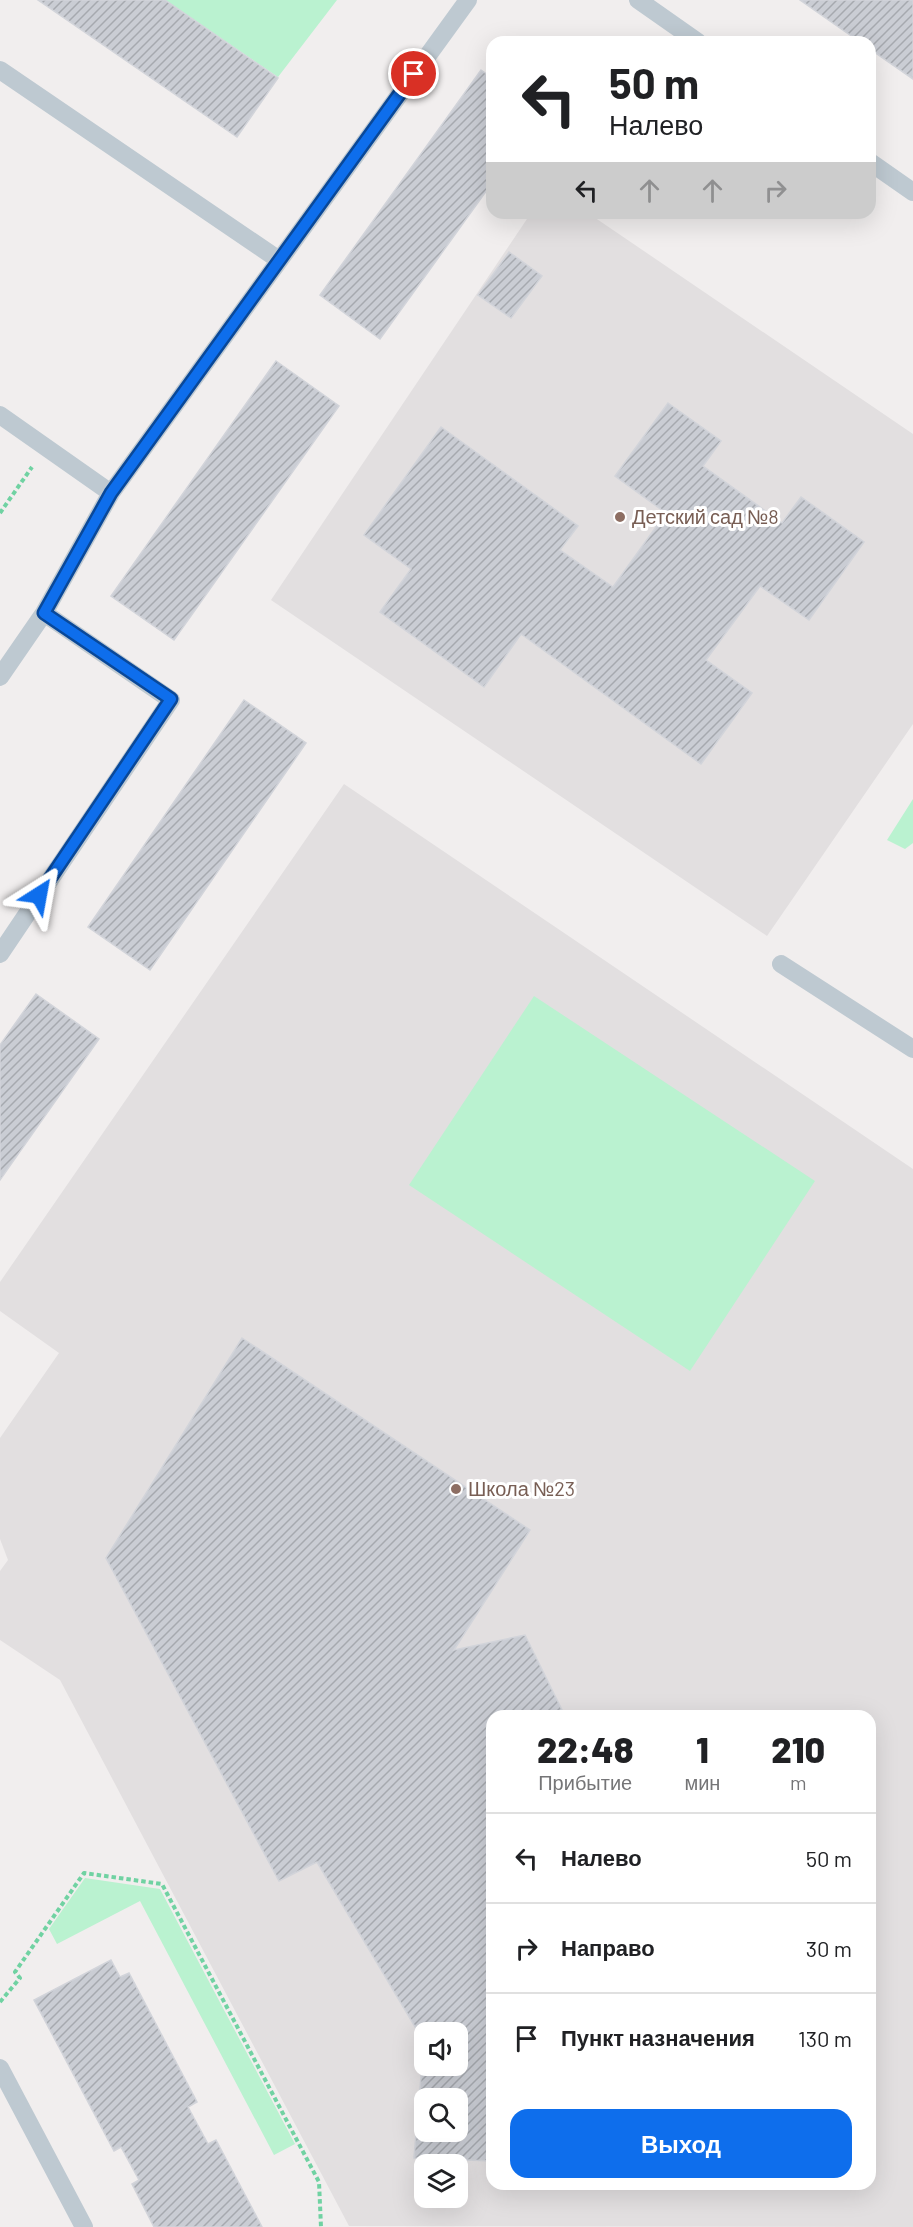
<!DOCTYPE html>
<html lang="ru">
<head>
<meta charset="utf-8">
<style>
  body { margin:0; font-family:Barlow,sans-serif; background:#f2f2f2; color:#202124; height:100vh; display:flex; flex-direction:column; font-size:22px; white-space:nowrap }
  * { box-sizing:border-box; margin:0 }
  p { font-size:20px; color:#757577 }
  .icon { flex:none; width:33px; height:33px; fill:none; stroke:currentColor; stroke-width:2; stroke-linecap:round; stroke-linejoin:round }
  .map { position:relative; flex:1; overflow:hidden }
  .panel { position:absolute; left:486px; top:1710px; width:390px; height:480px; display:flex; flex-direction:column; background:#fff; border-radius:18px; box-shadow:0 6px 24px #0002 }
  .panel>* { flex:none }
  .hud { position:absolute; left:486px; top:36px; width:390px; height:183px; border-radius:18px; box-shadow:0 6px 24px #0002; background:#fff; color:#202124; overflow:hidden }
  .fabs { position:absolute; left:414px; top:2022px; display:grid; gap:12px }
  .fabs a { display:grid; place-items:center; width:54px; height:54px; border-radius:12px; background:#fff; box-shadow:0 6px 24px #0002; font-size:30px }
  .pin { position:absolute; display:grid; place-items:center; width:51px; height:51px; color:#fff; margin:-26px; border:3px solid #fff; border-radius:50%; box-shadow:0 2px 6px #0007 }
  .me { position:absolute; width:66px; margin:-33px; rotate:34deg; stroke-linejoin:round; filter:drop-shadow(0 0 4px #0008) }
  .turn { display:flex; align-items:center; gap:21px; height:126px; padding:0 24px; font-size:27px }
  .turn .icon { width:78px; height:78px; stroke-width:2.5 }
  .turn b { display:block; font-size:42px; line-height:51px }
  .lanes { display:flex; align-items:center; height:57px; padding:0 24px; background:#0003; justify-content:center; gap:30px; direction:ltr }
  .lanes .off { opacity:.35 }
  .eta { display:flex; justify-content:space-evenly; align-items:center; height:102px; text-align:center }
  .eta b { font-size:36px; font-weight:800; line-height:42px }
  .primary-button { display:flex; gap:12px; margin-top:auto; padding:12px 24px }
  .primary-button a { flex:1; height:69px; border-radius:18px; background:#0e6eec; color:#fff; font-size:24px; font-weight:800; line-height:69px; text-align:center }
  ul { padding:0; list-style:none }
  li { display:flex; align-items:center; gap:18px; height:90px; padding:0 24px; border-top:2px solid #e0e0e0 }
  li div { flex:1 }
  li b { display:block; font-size:22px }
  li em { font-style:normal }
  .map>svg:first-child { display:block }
</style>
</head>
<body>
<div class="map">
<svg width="913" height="2227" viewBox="0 0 913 2227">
  <defs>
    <pattern id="building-hatch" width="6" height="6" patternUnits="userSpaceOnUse" patternTransform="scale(1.5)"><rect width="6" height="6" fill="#cacdd4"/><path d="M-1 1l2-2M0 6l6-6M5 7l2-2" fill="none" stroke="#a6a9af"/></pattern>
  </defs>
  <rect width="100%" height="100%" fill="#f1eeee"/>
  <path fill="#e2dfe0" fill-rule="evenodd" d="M 531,213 L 588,213 L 913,434 L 913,724 L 767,936 L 271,600 Z
    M 344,784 L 913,1169 L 913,2227 L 349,2226 L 60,1680 L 0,1640 L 0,1571 L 8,1560 L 0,1539 L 0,1438 L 59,1353 L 0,1311 L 0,1282 ZM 492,1716 L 870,1716 L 870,2184 L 492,2184 ZM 424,2032 L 458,2032 L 458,2066 L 424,2066 ZM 424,2098 L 458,2098 L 458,2132 L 424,2132 ZM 424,2164 L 458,2164 L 458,2198 L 424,2198 Z"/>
  <path fill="#baf2d0" d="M 165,0 L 337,0 L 278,77 Z
    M 913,799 L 913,843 L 905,849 L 887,840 Z
    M 534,996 L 815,1181 L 690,1371 L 409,1185 Z
    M 85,1878 L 160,1889 L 295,2144 L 274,2155 L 140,1901 L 57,1944 L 49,1929 Z"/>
  <path fill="url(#building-hatch)" stroke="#d2d4da" stroke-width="1.5" fill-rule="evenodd" d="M 38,0 L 165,0 L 278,78 L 237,137 Z
    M 800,0 L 913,0 L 913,79 L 870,49 L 870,42 L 860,42 Z
    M 481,70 L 492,78 L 492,183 L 380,339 L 320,295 Z
    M 509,252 L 542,276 L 511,318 L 478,295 Z
    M 276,361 L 339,406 L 174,640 L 111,596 Z
    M 668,403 L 721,441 L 703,466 L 782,523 L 801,497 L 864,542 L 809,620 L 760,586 L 706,660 L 752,693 L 701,764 L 521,634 L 484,687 L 380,612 L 411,569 L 364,535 L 441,427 L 578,526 L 560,550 L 613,587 L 666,513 L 615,476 Z
    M 244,700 L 306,743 L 150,970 L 88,927 Z
    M 36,994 L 99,1039 L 0,1180 L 0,1045 Z
    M 242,1338 L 530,1530 L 454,1650 L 525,1635 L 565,1716 L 492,1716 L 492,2161 L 414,2158 L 424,2042 L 317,1862 L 279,1881 L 106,1558 ZM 424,2032 L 458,2032 L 458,2066 L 424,2066 ZM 424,2098 L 458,2098 L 458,2132 L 424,2132 Z
    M 111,1960 L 120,1977 L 129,1973 L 197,2102 L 188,2107 L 208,2144 L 216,2140 L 262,2227 L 154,2227 L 132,2184 L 139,2180 L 121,2147 L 114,2151 L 34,2000 Z"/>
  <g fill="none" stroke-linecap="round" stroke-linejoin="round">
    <path stroke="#70d2a2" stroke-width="4" stroke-dasharray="4.5 3" stroke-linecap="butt" d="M 0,513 L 32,467
      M 0,2002 L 20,1978 L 15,1972 L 84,1873 L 162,1884 L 319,2182 L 321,2227"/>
    <path stroke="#bec9d1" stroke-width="18" d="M 638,0 L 698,42
      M 0,70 L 279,260
      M 870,162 L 913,192
      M 0,415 L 111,493
      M 0,677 L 44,613 L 111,493 L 468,0
      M 0,954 L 171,700 L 44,613
      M 781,964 L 913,1049
      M 0,2068 L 84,2227"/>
  </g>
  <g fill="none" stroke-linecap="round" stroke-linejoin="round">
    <defs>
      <path id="route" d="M 39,895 L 171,699 L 44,613 L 111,493 L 414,74"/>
    </defs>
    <use href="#route" stroke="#094899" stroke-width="15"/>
    <use href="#route" stroke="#0e6eec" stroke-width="10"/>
  </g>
  <g fill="#8d6e63" stroke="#fff" stroke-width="2">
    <circle cx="620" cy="517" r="6"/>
    <circle cx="456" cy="1489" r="6"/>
  </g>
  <g text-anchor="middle" stroke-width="6" stroke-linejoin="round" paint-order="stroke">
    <g font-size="20" fill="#785e54" stroke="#fff" text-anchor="start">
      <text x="632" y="524">Детский сад №8</text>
      <text x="468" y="1496">Школа №23</text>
    </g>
  </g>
</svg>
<div class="fabs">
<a><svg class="icon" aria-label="sound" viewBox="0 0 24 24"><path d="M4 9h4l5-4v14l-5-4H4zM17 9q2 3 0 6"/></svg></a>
<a><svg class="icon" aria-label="search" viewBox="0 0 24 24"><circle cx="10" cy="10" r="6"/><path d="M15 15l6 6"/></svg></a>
<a><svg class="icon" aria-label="layers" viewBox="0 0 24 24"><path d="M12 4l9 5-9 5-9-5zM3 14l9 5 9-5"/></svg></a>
</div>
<div class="pin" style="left:414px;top:74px;background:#d93025"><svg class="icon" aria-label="arrive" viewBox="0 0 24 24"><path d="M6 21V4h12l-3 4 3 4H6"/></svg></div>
<svg class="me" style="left:39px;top:895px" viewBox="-20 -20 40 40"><path d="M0-17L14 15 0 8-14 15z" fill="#0e6eec" stroke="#fff" stroke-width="4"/></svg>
<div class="hud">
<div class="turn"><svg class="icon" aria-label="left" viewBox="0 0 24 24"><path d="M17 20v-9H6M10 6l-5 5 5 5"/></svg><div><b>50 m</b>Налево</div></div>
<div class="lanes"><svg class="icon" aria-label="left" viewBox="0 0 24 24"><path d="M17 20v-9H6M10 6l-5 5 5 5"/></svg><svg class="icon off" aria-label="ahead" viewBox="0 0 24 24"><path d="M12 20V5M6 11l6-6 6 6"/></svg><svg class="icon off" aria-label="ahead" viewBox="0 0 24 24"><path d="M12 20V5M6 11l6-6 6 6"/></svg><svg class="icon off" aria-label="right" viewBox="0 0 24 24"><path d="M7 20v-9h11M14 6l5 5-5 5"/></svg></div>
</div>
<section class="panel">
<div class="eta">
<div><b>22:48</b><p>Прибытие</p></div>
<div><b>1</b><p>мин</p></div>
<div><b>210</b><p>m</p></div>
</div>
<ul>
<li><svg class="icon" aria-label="left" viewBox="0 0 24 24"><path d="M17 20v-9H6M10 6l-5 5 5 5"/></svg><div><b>Налево</b></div><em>50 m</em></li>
<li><svg class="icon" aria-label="right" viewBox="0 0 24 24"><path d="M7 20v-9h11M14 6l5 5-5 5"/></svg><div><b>Направо</b></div><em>30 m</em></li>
<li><svg class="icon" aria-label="arrive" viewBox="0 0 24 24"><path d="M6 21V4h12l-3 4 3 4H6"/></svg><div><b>Пункт назначения</b></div><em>130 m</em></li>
</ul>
<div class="primary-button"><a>Выход</a></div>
</section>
</div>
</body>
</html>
